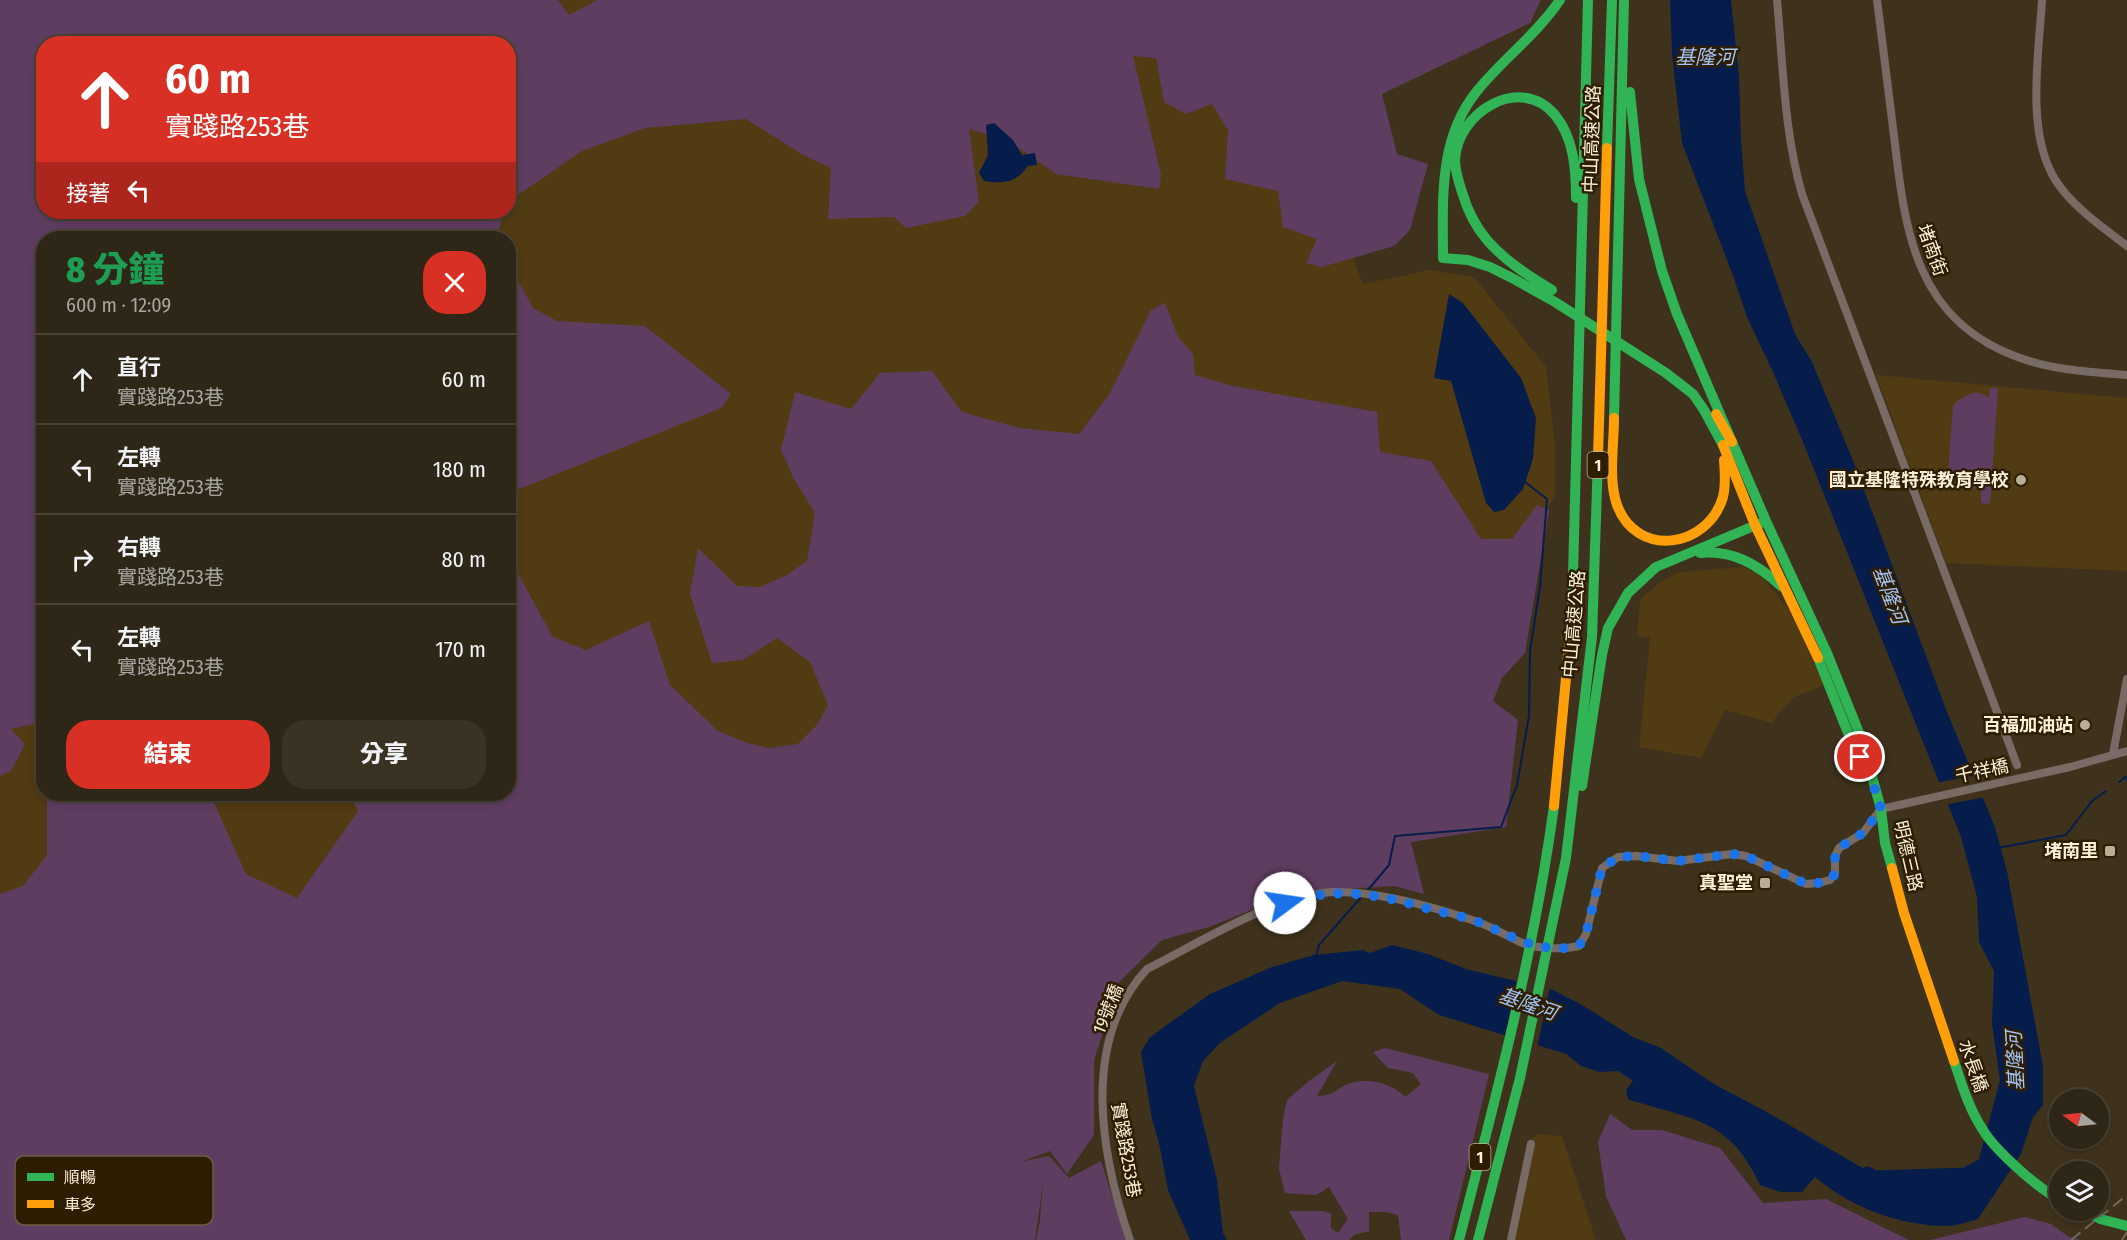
<!DOCTYPE html>
<html lang="zh-TW">
<head>
<meta charset="utf-8">
<style>
  body { margin:0; font-family:"Fira Sans Condensed","Noto Sans TC",sans-serif; background:#3a3223; color:#f1f3f6; height:100vh; display:flex; flex-direction:column; font-size:22px; white-space:nowrap }
  * { box-sizing:border-box; margin:0 }
  p { font-size:20px; color:#a7a5a1 }
  .icon { flex:none; width:33px; height:33px; fill:none; stroke:currentColor; stroke-width:2; stroke-linecap:round; stroke-linejoin:round }
  .map { position:relative; flex:1; overflow:hidden }
  .details { position:absolute; left:36px; top:231px; width:480px; height:570px; display:flex; flex-direction:column; background:#2e2616; border-radius:24px; box-shadow:0 3px 9px #0003,0 0 0 2px #494335 }
  .details>* { flex:none }
  .guide { position:absolute; left:36px; top:36px; width:480px; height:183px; border-radius:24px; box-shadow:0 3px 9px #0003,0 0 0 2px #494335; background:#d93025; color:#fff; overflow:hidden }
  .needle { width:39px; rotate:285deg }
  .controls { position:absolute; left:2049px; top:1089px; display:grid; gap:12px }
  .controls a { display:grid; place-items:center; width:60px; height:60px; border-radius:50%; background:#2e2616; box-shadow:0 3px 9px #0003,0 0 0 2px #494335; font-size:30px }
  .pin { position:absolute; display:grid; place-items:center; width:51px; height:51px; color:#fff; margin:-26px; border:3px solid #fff; border-radius:50%; box-shadow:0 2px 6px #0007 }
  .me { position:absolute; width:66px; margin:-33px; rotate:76deg; stroke-linejoin:round; filter:drop-shadow(0 0 4px #0008) }
  .turn { display:flex; align-items:center; gap:21px; height:126px; padding:0 30px; font-size:27px }
  .turn .icon { width:78px; height:78px; stroke-width:2.5 }
  .turn b { display:block; font-size:42px; line-height:51px }
  .then { display:flex; align-items:center; height:57px; padding:0 30px; background:#0003; gap:12px; font-size:22px }
  .round { display:grid; place-items:center; flex:none; width:63px; height:63px; border-radius:24px; background:#3a3223 }
  .headline { display:flex; align-items:center; justify-content:space-between; height:102px; padding:0 30px }
  h1 { font-size:36px; font-weight:800; line-height:45px; color:#1e9e55 }
  .button { display:flex; gap:12px; margin-top:auto; padding:12px 30px }
  .button a { flex:1; height:69px; border-radius:24px; background:#d93025; color:#fff; font-size:24px; font-weight:800; line-height:69px; text-align:center }
  .button a+a { background:#3a3223; color:#f1f3f6 }
  ul { padding:0; list-style:none }
  li { display:flex; align-items:center; gap:18px; height:90px; padding:0 30px; border-top:2px solid #494335 }
  li div { flex:1 }
  li b { display:block; font-size:22px }
  li em { font-style:normal }
  .map>svg:first-child { display:block }
</style>
</head>
<body>
<div class="map">
<svg width="2127" height="1240" viewBox="0 0 2127 1240">
  <rect width="100%" height="100%" fill="#3e321d"/>
  <path fill="#503b12" d="M 392,0 L 1394,0 L 1310,148 L 1363,284 L 1429,270 L 1474,277 L 1546,367 L 1555,444 L 1555,497 L 1426,663 L 785,804 L 0,956 L 0,644 L 43,635 L 44,794 L 508,794 L 508,238 L 464,238 L 455,212 L 508,212 L 508,44 Z
    M 1876,375 L 2127,398 L 2127,571 L 1946,563 Z
    M 1743,567 L 1751,570 L 1763,578 L 1790,611 L 1824,685 L 1794,697 L 1781,710 L 1772,723 L 1725,710 L 1701,758 L 1639,747 L 1650,638 L 1637,636 L 1640,600 L 1659,583 L 1680,572 Z
    M 1538,1134 L 1562,1136 L 1596,1240 L 1510,1240 L 1527,1143 Z"/>
  <path fill="#5e3e60" d="M 0,0 L 558,0 L 569,15 L 597,0 L 1541,0 L 1530,23 L 1382,94 L 1397,154 L 1428,164 L 1410,230 L 1394,246 L 1322,267 L 1306,263 L 1317,239 L 1283,227 L 1278,191 L 1225,179 L 1228,130 L 1212,104 L 1186,114 L 1164,102 L 1156,58 L 1133,56 L 1161,175 L 1159,189 L 1056,174 L 1009,141 L 969,129 L 979,202 L 965,216 L 906,228 L 894,217 L 828,219 L 831,168 L 803,155 L 746,119 L 645,128 L 582,151 L 509,201 L 508,44 L 44,44 L 44,212 L 504,212 L 496,238 L 44,238 L 43,722 L 11,729 L 25,744 L 11,771 L 0,776 Z
    M 508,263 L 533,308 L 557,321 L 645,326 L 731,394 L 721,408 L 509,493 Z
    M 1165,303 L 1178,337 L 1193,354 L 1195,375 L 1233,386 L 1377,412 L 1380,452 L 1431,461 L 1481,539 L 1512,539 L 1537,505 L 1549,510 L 1525,653 L 1502,678 L 1493,701 L 1518,720 L 1506,827 L 1411,842 L 1424,894 L 1394,886 L 1296,892 L 1209,927 L 1162,940 L 1118,983 L 1094,1061 L 1094,1135 L 1067,1174 L 1050,1151 L 1020,1162 L 1049,1156 L 1069,1178 L 1101,1161 L 1126,1240 L 1036,1240 L 1040,1221 L 1043,1183 L 1035,1240 L 0,1240 L 0,894 L 23,886 L 47,855 L 47,798 L 50,794 L 210,794 L 246,874 L 297,898 L 358,811 L 350,794 L 508,794 L 510,559 L 553,637 L 586,650 L 649,621 L 670,685 L 718,731 L 747,743 L 769,748 L 798,744 L 817,725 L 828,705 L 810,662 L 777,638 L 743,660 L 712,663 L 690,594 L 698,548 L 737,586 L 760,587 L 787,575 L 807,561 L 815,513 L 794,479 L 781,450 L 795,392 L 851,409 L 880,373 L 932,371 L 962,412 L 1020,428 L 1079,434 L 1110,393 L 1151,310 Z
    M 1990,388 L 1998,388 L 1990,504 L 1981,503 L 1981,487 C 1966,491 1956,490 1948,474 L 1953,405 C 1965,395 1975,387 1989,398 Z
    M 1385,1048 L 1489,1074 L 1449,1240 L 1401,1240 L 1398,1215 L 1386,1212 L 1369,1212 L 1369,1231 L 1354,1235 L 1349,1240 L 1306,1240 L 1289,1211 L 1321,1211 L 1331,1213 L 1331,1228 L 1338,1233 L 1348,1219 L 1329,1187 L 1316,1195 L 1285,1193 L 1279,1169 L 1283,1119 L 1287,1100 L 1309,1081 L 1337,1061 L 1317,1096 C 1337,1095 1333,1090 1348,1084 C 1367,1077 1392,1083 1405,1097 L 1421,1084 L 1413,1073 L 1388,1068 L 1373,1052 Z
    M 1610,1114 L 1632,1130 L 1662,1130 L 1720,1148 L 1763,1203 L 1826,1199 L 1909,1240 L 1626,1240 L 1606,1196 L 1598,1142 Z
    M 2025,1217 L 2051,1224 L 2069,1237 L 2080,1240 L 1930,1240 Z"/>
  <path fill="#061d4b" d="M 1670,0 L 1731,0 L 1739,76 L 1741,140 L 1745,191 L 1795,334 L 1812,362 L 1852,458 L 1947,712 L 1995,827 L 2007,871 L 2043,1066 L 2043,1105 L 2033,1117 L 2021,1154 L 1978,1219 C 1968,1222 1956,1226 1946,1226 C 1898,1225 1852,1208 1815,1177 L 1802,1192 L 1781,1192 L 1760,1185 C 1729,1117 1691,1120 1628,1099 L 1626,1090 L 1633,1081 L 1618,1071 L 1599,1072 L 1581,1066 L 1566,1054 L 1439,1015 L 1400,989 L 1342,981 L 1280,1003 L 1220,1043 L 1203,1061 L 1194,1086 L 1217,1180 L 1223,1233 L 1227,1240 L 1190,1240 L 1168,1190 L 1159,1143 L 1152,1119 L 1141,1052 L 1150,1037 L 1210,994 L 1272,967 L 1314,955 L 1363,950 L 1370,953 L 1392,945 L 1428,954 L 1466,969 L 1553,990 L 1582,1005 L 1633,1037 L 1661,1048 L 1714,1084 L 1765,1111 L 1876,1176 L 1942,1181 L 1979,1159 L 2000,1080 L 1992,1024 L 1994,971 L 1979,942 L 1977,897 L 1961,837 L 1803,442 L 1773,372 L 1747,317 L 1732,273 L 1682,143 L 1672,55 Z
    M 994,123 L 1013,140 L 1022,155 L 1035,153 L 1037,165 L 1028,166 C 1016,183 1003,184 984,181 L 979,173 L 988,155 L 986,125 Z
    M 1449,294 L 1463,303 L 1521,378 L 1536,418 L 1533,459 L 1523,489 L 1504,510 L 1494,512 L 1486,503 L 1451,381 L 1434,378 Z"/>
  <path fill="#3e321d" d="M 1977,775 L 1986,797 L 1944,805 L 1935,783 Z
    M 1517,978 L 1550,987 L 1537,1048 L 1505,1037 Z"/>
  <g fill="none" stroke-linecap="round" stroke-linejoin="round">
    <path stroke="#061d4b" stroke-width="2" d="M 2119,782 L 2125,777 L 2127,780
      M 1998,848 L 2066,835 L 2092,801 L 2106,791
      M 1367,891 L 1389,865 L 1395,836 L 1501,827 L 1517,785 L 1529,716 L 1530,651 L 1540,586 L 1547,499 L 1525,482
      M 1316,956 L 1319,945 L 1363,895"/>
    <path stroke="#061d4b" stroke-width="15" d="M 1867,1174 L 1875,1178 L 1967,1175 L 1970,1172"/>
    <path stroke="#786b65" stroke-width="8" d="M 1777,0 C 1783,64 1784,132 1802,194 L 2017,765
      M 1877,0 C 1883,45 1888,90 1894,136 C 1905,231 1915,321 2020,358 C 2054,370 2090,372 2127,375
      M 2042,0 C 2039,54 2025,133 2056,181 C 2073,207 2102,227 2127,246
      M 2113,754 L 2127,679
      M 1130,1240 C 1101,1156 1080,1041 1147,969 C 1199,943 1278,893 1336,892 C 1379,892 1434,907 1475,921 C 1490,926 1505,935 1520,942 C 1537,949 1562,950 1579,946 L 1586,934 L 1602,868 L 1618,857 L 1636,856 L 1678,861 L 1732,854 L 1746,856 L 1806,884 L 1819,883 L 1830,880 L 1835,874 L 1835,856 L 1839,848 L 1863,833 L 1881,809 L 2070,767 L 2127,751
      M 1511,1240 L 1531,1144"/>
    <path stroke="#30b455" stroke-width="10" d="M 1560,0 C 1536,35 1503,59 1477,91 C 1438,139 1443,200 1443,258 L 1468,260 L 1490,267 L 1512,278 L 1555,302 L 1666,373 L 1693,394 L 1704,410 L 1723,445
      M 1630,92 L 1639,179 L 1662,271 L 1677,314 L 1766,521 L 1827,653
      M 1607,148 L 1612,0
      M 1552,290 C 1529,276 1505,261 1487,240 C 1475,226 1467,209 1462,192 C 1459,182 1455,171 1455,161 C 1456,113 1520,73 1555,115 C 1574,138 1576,170 1576,198
      M 1614,418 L 1624,0
      M 1700,553 C 1733,550 1757,564 1781,586
      M 1572,614 L 1588,0
      M 1869,771 L 1852,743 L 1818,658 L 1827,653 L 1862,740 L 1881,809 L 1885,843 L 1892,868
      M 1582,786 L 1602,655 L 1608,628 L 1628,593 L 1656,567 L 1761,523
      M 1954,1061 C 1962,1085 1969,1109 1983,1130 C 1995,1150 2039,1190 2060,1199
      M 2084,1210 L 2100,1219 L 2127,1226
      M 1459,1240 C 1496,1097 1534,953 1554,806
      M 1478,1240 L 1520,1078 L 1566,858 L 1592,637 L 1598,458"/>
    <path stroke="#ff9f0a" stroke-width="10" d="M 1716,414 L 1732,442
      M 1614,418 C 1614,446 1608,479 1617,505 C 1637,559 1708,548 1723,497 C 1726,485 1725,472 1724,460
      M 1723,445 L 1755,525 L 1818,658
      M 1598,458 L 1607,148
      M 1554,806 L 1572,614
      M 1892,868 L 1904,913 L 1954,1061"/>
    <path stroke="#75695f" stroke-width="2" stroke-dasharray="12 6" stroke-linecap="butt" d="M 2071,1240 L 2127,1195
      M 2122,1240 L 2127,1232"/>
  </g>
  <g fill="none" stroke-linecap="round" stroke-linejoin="round">
    <path stroke="#1a73e8" stroke-width="10" stroke-dasharray="0 18" d="M 1285,903 C 1339,886 1376,894 1429,909 C 1445,913 1463,916 1478,922 C 1512,936 1540,955 1579,946 L 1586,934 L 1602,868 L 1618,857 L 1636,856 L 1678,861 L 1732,854 L 1746,856 L 1806,884 L 1819,883 L 1830,880 L 1835,874 L 1835,856 L 1839,848 L 1863,833 L 1881,809 L 1869,771 L 1860,757"/>
  </g>
  <g fill="#baae99" stroke="#2e1e01" stroke-width="2">
    <circle cx="2021" cy="480" r="6"/>
    <circle cx="2085" cy="725" r="6"/>
    <rect x="2104" y="845" width="12" height="12" rx="3"/>
    <rect x="1759" y="877" width="12" height="12" rx="3"/>
  </g>
  <g text-anchor="middle" stroke-width="5" stroke-linejoin="round" paint-order="stroke">
    <g fill="#2e1e01" stroke="#bfb19a" stroke-width="1.5">
      <rect x="1587.5" y="452" width="21" height="26" rx="4.5"/>
      <rect x="1469.5" y="1144" width="21" height="26" rx="4.5"/>
    </g>
    <g font-size="16" font-weight="bold" fill="#fdf0dc">
      <text x="1598" y="471">1</text>
      <text x="1480" y="1163">1</text>
    </g>
    <g font-size="18" fill="#fdf0dc" stroke="#2e1e01">
      <text transform="translate(1592 139) rotate(-88)" y="6">中山高速公路</text>
      <text transform="translate(1932 250) rotate(70)" y="6">堵南街</text>
      <text transform="translate(1574 624) rotate(-85)" y="6">中山高速公路</text>
      <text transform="translate(1982 771) rotate(-12)" y="6">千祥橋</text>
      <text transform="translate(1908 856) rotate(77)" y="6">明德三路</text>
      <text transform="translate(1108 1009) rotate(-68)" y="6">19號橋</text>
      <text transform="translate(1973 1066) rotate(71)" y="6">水長橋</text>
      <text transform="translate(1126 1150) rotate(80)" y="6">實踐路253巷</text>
    </g>
    <g font-size="18" font-weight="bold" fill="#fdf0dc" stroke="#2e1e01" text-anchor="end">
      <text x="2009" y="486">國立基隆特殊教育學校</text>
      <text x="2073" y="731">百福加油站</text>
      <text x="2098" y="857">堵南里</text>
      <text x="1753" y="889">真聖堂</text>
    </g>
    <g font-size="20" font-style="italic" fill="#a2c2f5" stroke="#2e1e01">
      <text x="1705" y="64">基隆河</text>
      <text transform="translate(1890 595) rotate(69)" y="7">基隆河</text>
      <text transform="translate(1528 1004) rotate(19)" y="7">基隆河</text>
      <text transform="translate(2015 1061) rotate(-93)" y="7">基隆河</text>
    </g>
  </g>
  <rect x="15" y="1156" width="198" height="69" rx="9" fill="#2e1e01" stroke="#6c5d43" stroke-width="1.5"/>
  <rect x="27" y="1173" width="27" height="8" fill="#30b455"/>
  <rect x="27" y="1200" width="27" height="8" fill="#ff9f0a"/>
  <g font-size="16" fill="#fdf0dc">
    <text x="64" y="1183">順暢</text>
    <text x="64" y="1210">車多</text>
  </g>
</svg>
<div class="controls">
<a><svg class="needle" viewBox="-14 -14 28 28"><path d="M0-13l5 13h-10z" fill="#e53935"/><path d="M0 13l5-13h-10z" fill="#a7a5a1"/></svg></a>
<a><svg class="icon" aria-label="layers" viewBox="0 0 24 24"><path d="M12 4l9 5-9 5-9-5zM3 14l9 5 9-5"/></svg></a>
</div>
<div class="pin" style="left:1860px;top:757px;background:#d93025"><svg class="icon" aria-label="arrive" viewBox="0 0 24 24"><path d="M6 21V4h12l-3 4 3 4H6"/></svg></div>
<svg class="me" style="left:1285px;top:903px" viewBox="-20 -20 40 40"><circle r="19" fill="#fff"/><path d="M0-13L10 11 0 6-10 11z" fill="#1a73e8"/></svg>
<div class="guide">
<div class="turn"><svg class="icon" aria-label="ahead" viewBox="0 0 24 24"><path d="M12 20V5M6 11l6-6 6 6"/></svg><div><b>60 m</b>實踐路253巷</div></div>
<div class="then">接著<svg class="icon" aria-label="left" viewBox="0 0 24 24"><path d="M17 20v-9H6M10 6l-5 5 5 5"/></svg></div>
</div>
<section class="details">
<div class="headline"><div><h1>8 分鐘</h1><p>600 m · 12:09</p></div><a class="round" style="background:#d93025;color:#fff"><svg class="icon" aria-label="close" viewBox="0 0 24 24"><path d="M6 6l12 12M18 6L6 18"/></svg></a></div>
<ul>
<li><svg class="icon" aria-label="ahead" viewBox="0 0 24 24"><path d="M12 20V5M6 11l6-6 6 6"/></svg><div><b>直行</b><p>實踐路253巷</p></div><em>60 m</em></li>
<li><svg class="icon" aria-label="left" viewBox="0 0 24 24"><path d="M17 20v-9H6M10 6l-5 5 5 5"/></svg><div><b>左轉</b><p>實踐路253巷</p></div><em>180 m</em></li>
<li><svg class="icon" aria-label="right" viewBox="0 0 24 24"><path d="M7 20v-9h11M14 6l5 5-5 5"/></svg><div><b>右轉</b><p>實踐路253巷</p></div><em>80 m</em></li>
<li><svg class="icon" aria-label="left" viewBox="0 0 24 24"><path d="M17 20v-9H6M10 6l-5 5 5 5"/></svg><div><b>左轉</b><p>實踐路253巷</p></div><em>170 m</em></li>
</ul>
<div class="button"><a>結束</a><a>分享</a></div>
</section>
</div>
</body>
</html>
